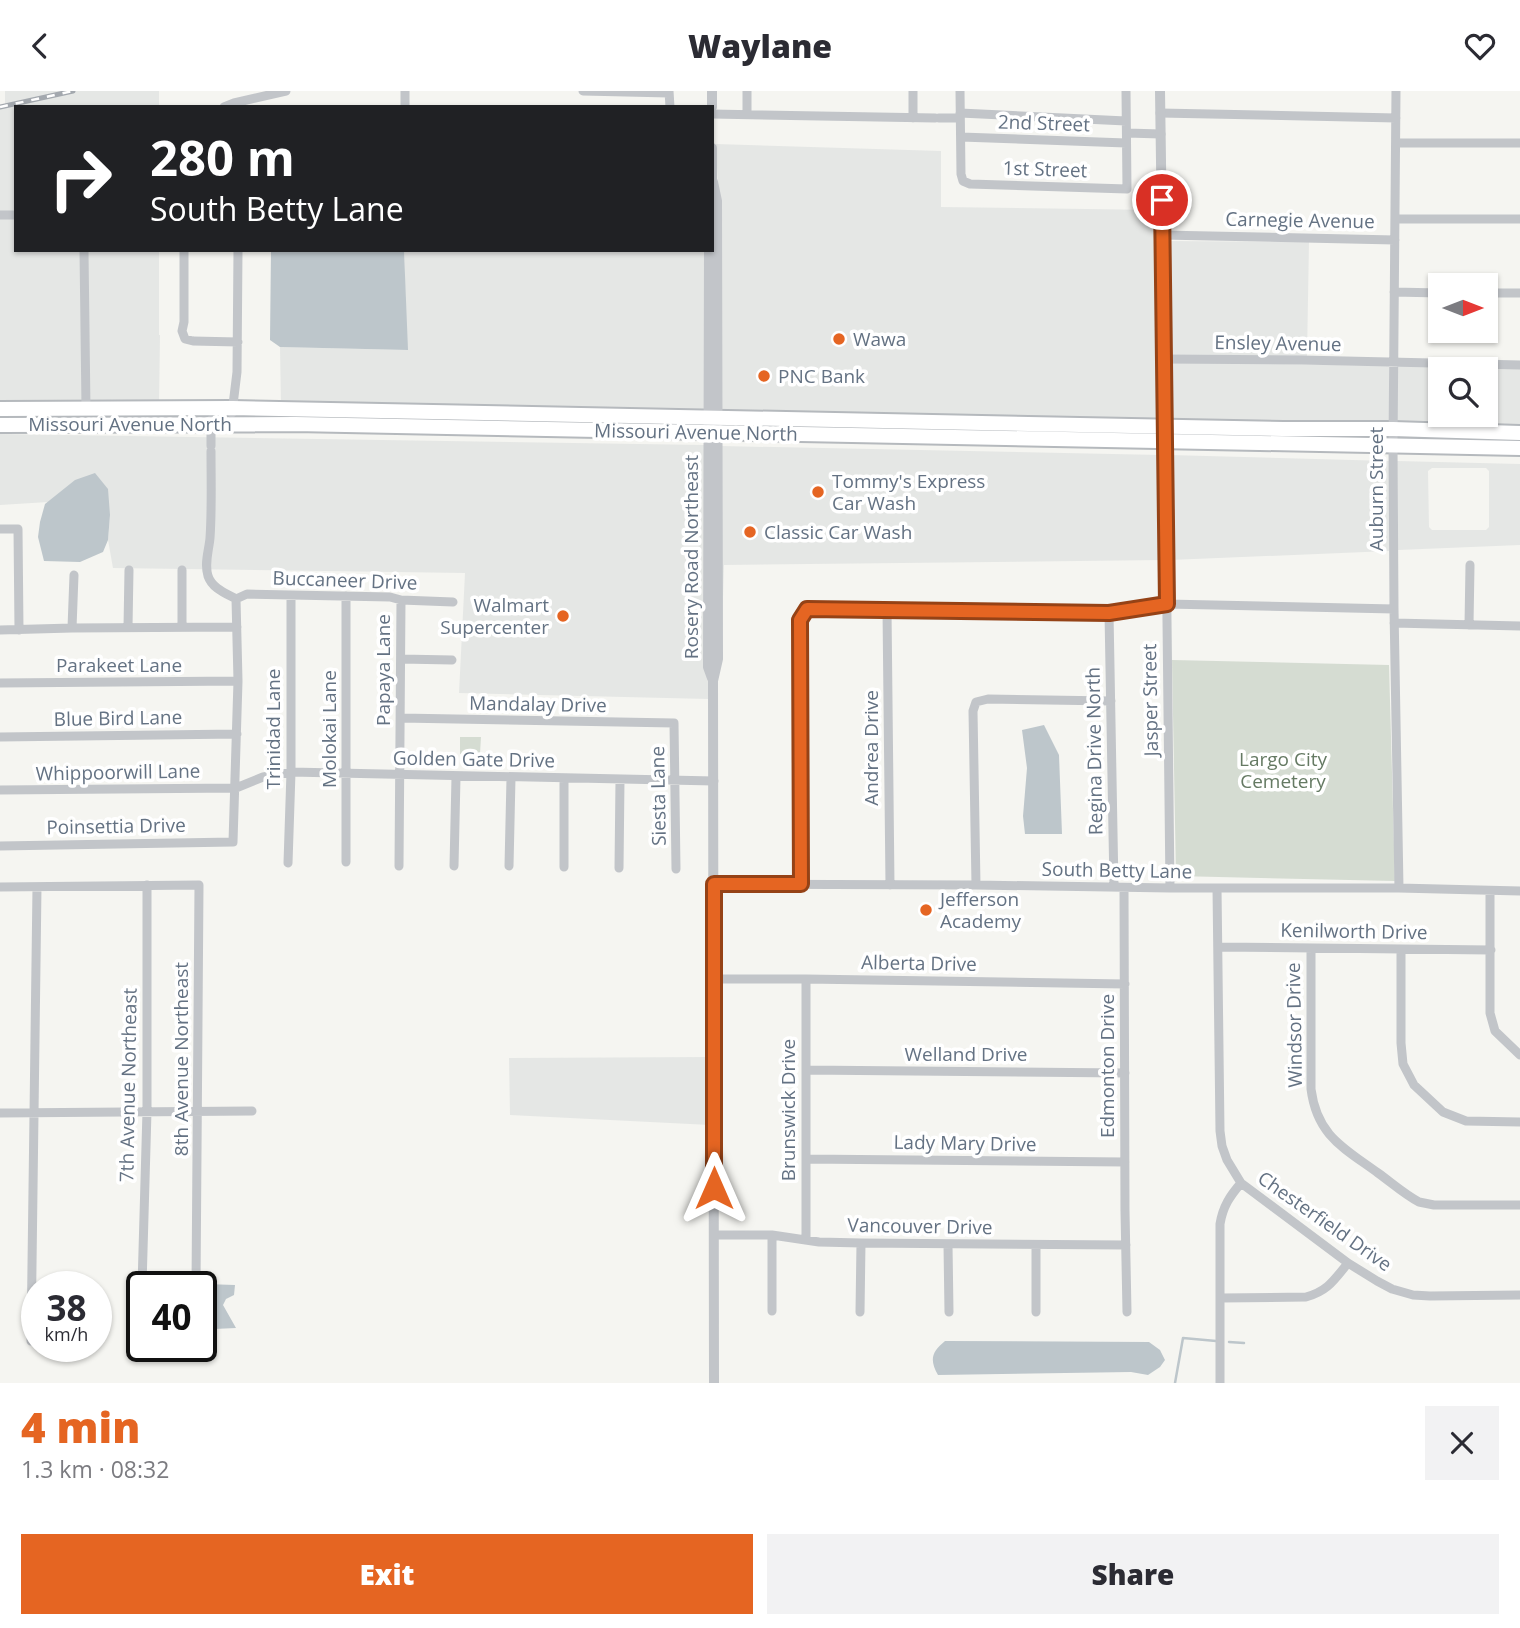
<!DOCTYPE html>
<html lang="en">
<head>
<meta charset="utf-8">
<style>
  body { margin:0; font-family:"Open Sans",sans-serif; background:#f2f2f3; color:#2b2b33; height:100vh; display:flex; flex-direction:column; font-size:26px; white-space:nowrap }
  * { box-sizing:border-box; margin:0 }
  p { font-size:23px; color:#7c7c81 }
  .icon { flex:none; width:38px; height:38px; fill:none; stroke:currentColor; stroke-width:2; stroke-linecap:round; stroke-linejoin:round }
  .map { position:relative; height:1292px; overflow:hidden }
  .drawer { display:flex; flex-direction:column; background:#fff; flex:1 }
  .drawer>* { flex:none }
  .hud { position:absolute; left:14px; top:14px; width:700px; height:147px; border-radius:0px; box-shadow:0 2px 5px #0004; background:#202124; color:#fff; overflow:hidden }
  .needle { width:46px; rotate:90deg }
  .tools { position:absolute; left:1428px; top:182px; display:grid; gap:14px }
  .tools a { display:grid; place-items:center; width:70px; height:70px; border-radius:0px; background:#fff; box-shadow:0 2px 5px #0004; font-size:35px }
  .speed { position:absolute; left:21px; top:1180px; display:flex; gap:14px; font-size:35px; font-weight:700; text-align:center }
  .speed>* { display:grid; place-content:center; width:91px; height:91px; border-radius:50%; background:#fff; box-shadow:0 2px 5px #0004; line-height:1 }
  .speed small { font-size:18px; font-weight:400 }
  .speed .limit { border:4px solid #111; border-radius:10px; background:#fff; color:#111 }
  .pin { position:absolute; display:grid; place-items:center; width:60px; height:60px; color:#fff; margin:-30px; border:4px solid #fff; border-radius:50%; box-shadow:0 2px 7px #0007 }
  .me { position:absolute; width:77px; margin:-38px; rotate:0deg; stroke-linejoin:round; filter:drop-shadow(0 0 5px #0008) }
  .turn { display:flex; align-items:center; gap:24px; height:147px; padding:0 21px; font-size:32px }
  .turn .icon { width:91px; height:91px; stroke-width:2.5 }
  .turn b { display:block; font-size:49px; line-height:60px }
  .round { display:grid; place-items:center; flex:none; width:74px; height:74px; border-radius:0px; background:#f2f2f3 }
  .headline { display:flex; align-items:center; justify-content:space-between; height:119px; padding:0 21px }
  h1 { font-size:42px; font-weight:800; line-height:52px; color:#e56522 }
  .button { display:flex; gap:14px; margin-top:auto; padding:14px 21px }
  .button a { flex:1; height:80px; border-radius:0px; background:#e56522; color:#fff; font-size:28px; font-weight:800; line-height:80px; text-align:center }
  .button a+a { background:#f2f2f3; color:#2b2b33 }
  header { display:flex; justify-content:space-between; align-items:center; height:91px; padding:0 21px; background:#fff; font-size:32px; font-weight:800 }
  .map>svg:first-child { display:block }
</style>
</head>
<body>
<header><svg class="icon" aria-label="back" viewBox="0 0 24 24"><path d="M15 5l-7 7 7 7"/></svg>Waylane<svg class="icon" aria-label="heart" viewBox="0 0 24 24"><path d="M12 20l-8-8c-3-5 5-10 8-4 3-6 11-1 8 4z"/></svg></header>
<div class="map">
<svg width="1520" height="1292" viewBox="0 0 1520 1292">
  <rect width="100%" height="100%" fill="#f5f5f1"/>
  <path fill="#e5e7e5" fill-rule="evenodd" d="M 5,0 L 159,0 L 159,16 L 16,16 L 16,120 L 0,120 L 0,16 L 5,15 Z
    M 716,53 L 941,60 L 941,116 L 1157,119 L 1161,331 L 721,322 L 722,181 Z
    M 0,128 L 16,128 L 16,159 L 80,159 L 82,314 L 0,312 Z
    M 1166,150 L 1309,151 L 1307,265 L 1168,264 Z
    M 88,159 L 159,159 L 159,244 L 160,244 L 159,313 L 90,314 Z
    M 404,159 L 705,159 L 705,322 L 281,314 L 280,256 L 407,259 Z
    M 1168,271 L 1389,275 L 1389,334 L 1169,331 Z
    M 1397,275 L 1520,278 L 1520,337 L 1397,334 ZM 1440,278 L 1486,278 L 1486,324 L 1440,324 Z
    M 0,343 L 704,354 L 709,608 L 459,602 L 465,482 L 113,477 L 108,449 L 110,424 L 59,403 L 48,411 L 0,414 Z
    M 721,355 L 1161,364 L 1162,469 L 724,474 L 722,538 Z
    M 1169,364 L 1389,370 L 1389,460 L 1170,469 Z
    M 1397,370 L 1520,373 L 1520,454 L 1398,459 ZM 1432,377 L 1486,377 L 1489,380 L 1489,436 L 1486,439 L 1432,439 L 1429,436 L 1428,380 Z
    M 710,966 L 710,1034 L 510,1024 L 509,967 Z"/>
  <path fill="#d5dcd2" d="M 1172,569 L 1389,574 L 1395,790 L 1176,785 Z
    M 460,646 L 481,646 L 480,663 L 460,663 Z"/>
  <path fill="#bdc6cb" d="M 271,159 L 404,159 L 408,259 L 280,256 L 270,249 Z
    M 95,382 L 108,398 L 110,424 L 108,449 L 103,461 L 80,471 L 44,470 L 38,446 L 40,431 L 45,413 L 75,389 Z
    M 1044,634 L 1059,664 L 1062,743 L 1025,743 L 1023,725 L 1027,677 L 1022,639 Z
    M 205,1193 L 235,1194 L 234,1204 L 226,1208 L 223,1214 L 236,1237 L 214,1238 L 211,1233 L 210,1220 C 200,1210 201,1207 205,1193 Z
    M 945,1250 L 1149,1251 L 1160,1259 L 1165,1269 L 1160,1276 L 1148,1284 L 1131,1281 L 938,1284 C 929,1268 932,1261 945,1250 Z"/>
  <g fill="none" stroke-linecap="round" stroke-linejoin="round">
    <path stroke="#bdc6cb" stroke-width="2.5" d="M 1229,1251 L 1244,1252
      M 1175,1292 L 1183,1247 L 1216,1250"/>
    <defs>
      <path id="primary" d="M 0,318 L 232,317 L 1283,338 L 1393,338 L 1520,342
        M 0,334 L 295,333 L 1520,357"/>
    </defs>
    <use href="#primary" stroke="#b5b9bd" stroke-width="18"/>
    <path stroke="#c2c5c9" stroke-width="9" d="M 405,0 L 405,16
      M 583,0 L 669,2
      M 669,0 L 670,16
      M 747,0 L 747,23
      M 913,0 L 913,27
      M 960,0 L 961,83 L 963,90 L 970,93 L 1127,98 L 1126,0
      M 1396,0 L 1393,354 L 1394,518 L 1399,797
      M 224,16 L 234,12 L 286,0
      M 960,22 L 1126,30
      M 1160,22 L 1396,27
      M 712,23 L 935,27
      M 939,27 L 960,27
      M 1127,42 L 1161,43
      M 961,46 L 1126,52
      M 1396,52 L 1520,52
      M 0,124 L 16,124
      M 1395,128 L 1520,128
      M 1162,144 L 1395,149
      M 84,159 L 86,318
      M 184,159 L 184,231 L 182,240 L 185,248 L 193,250 L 238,251
      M 1394,201 L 1440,202
      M 1486,202 L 1520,202
      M 1163,268 L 1302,269 L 1520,274
      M 232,322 L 237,281 L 238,159
      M 1165,351 L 1170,797
      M 211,355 L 211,329
      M 211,360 C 211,389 212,418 210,447 C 209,459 204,472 208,485 C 212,497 225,502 236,508
      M 0,438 L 18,438 L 19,539
      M 346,505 L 346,771
      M 236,508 L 247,503 L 390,506 L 401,509 L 453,511
      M 887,519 L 890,794
      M 1109,522 L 1114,796
      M 1394,532 L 1520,535
      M 1469,534 L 1470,474
      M 128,536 L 129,479
      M 182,536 L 182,479
      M 72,537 L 74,484
      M 0,539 L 72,537 L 237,536
      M 401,568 L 452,569
      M 0,592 L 238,590
      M 401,627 L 674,632 L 676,778
      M 0,646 L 237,643
      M 564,688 L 564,776
      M 0,699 L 236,697 L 263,686 L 291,681 L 714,690
      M 0,755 L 233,751 L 238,590 L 236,508
      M 288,772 L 291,681 L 291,504
      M 399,775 C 399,686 401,598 401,509
      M 454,775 L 456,686
      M 509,775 L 511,687
      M 619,777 L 620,689
      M 714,793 L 976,794 L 1170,797 L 1399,797 L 1520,800
      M 801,793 L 800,529 L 807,518 L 1109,522 L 1167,513 L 1394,518
      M 976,794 L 973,620 L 976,611 L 988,608 L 1111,610
      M 0,796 L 199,794 L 196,1195
      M 1124,797 L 1125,1120 L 1127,1221
      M 1217,797 L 1220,1040 L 1222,1055 L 1227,1069 L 1241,1092 L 1348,1172 L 1377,1190 L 1392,1198 L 1413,1204 L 1430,1205 L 1520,1204
      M 1490,800 L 1490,922 L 1495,940 L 1520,964
      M 1218,856 L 1491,859
      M 1311,857 L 1311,998 C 1317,1045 1344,1057 1378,1082 C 1392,1092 1404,1103 1419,1111 L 1434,1114 L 1520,1114
      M 1401,858 L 1401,952 L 1403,973 L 1414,994 L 1443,1021 L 1466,1030 L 1520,1031
      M 714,888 L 806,888 L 1125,893
      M 806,888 L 806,1149
      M 806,979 L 1125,982
      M 0,1022 L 252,1020
      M 806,1068 L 1125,1071
      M 714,1144 L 772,1144 L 819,1151 L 861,1152 L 1126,1154
      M 948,1154 L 949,1221
      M 1036,1154 L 1036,1221
      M 142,1195 L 147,1020 L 147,794
      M 1221,1207 L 1306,1206 C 1328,1200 1334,1189 1348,1172
      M 772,1220 L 772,1144
      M 860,1221 L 861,1152
      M 141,1227 L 142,1208
      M 31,1250 L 37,796
      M 1220,1292 L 1220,1133 C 1223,1115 1230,1105 1241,1092"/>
    <path stroke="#c2c5c9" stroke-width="10" d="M 1160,0 L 1165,351
      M 712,16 L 712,0
      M 712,57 L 712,94
      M 713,91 L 717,110 L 718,568 L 713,590 L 714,1292
      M 709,159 L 708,576 L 712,587"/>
    <use href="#primary" stroke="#fff" stroke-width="14"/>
    <defs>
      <path id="rail" d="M 0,16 L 73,0"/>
    </defs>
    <use href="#rail" stroke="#a3a8ae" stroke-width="5"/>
    <use href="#rail" stroke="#fff" stroke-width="2.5" stroke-dasharray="8" stroke-linecap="butt"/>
  </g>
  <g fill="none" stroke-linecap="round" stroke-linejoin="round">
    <defs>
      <path id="route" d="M 714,1097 L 714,793 L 801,793 L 800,529 L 807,518 L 1109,522 L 1167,513 L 1162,109"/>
    </defs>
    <use href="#route" stroke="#954216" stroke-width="18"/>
    <use href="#route" stroke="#e56522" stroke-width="12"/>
  </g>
  <g fill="#e56522" stroke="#fff" stroke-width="2.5">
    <circle cx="839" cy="248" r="7"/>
    <circle cx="764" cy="285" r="7"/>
    <circle cx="818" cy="401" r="7"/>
    <circle cx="750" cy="441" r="7"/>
    <circle cx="563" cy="525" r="7"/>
    <circle cx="926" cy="819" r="7"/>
  </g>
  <g text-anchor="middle" stroke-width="7" stroke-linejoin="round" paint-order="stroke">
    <g font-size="19" fill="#647283" stroke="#fff">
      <text transform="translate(1044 32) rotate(2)" y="7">2nd Street</text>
      <text transform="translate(1045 78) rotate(2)" y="7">1st Street</text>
      <text transform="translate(1300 129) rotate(1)" y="7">Carnegie Avenue</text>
      <text transform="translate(1278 252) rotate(1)" y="7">Ensley Avenue</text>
      <text x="130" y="340">Missouri Avenue North</text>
      <text transform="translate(696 341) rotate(1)" y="7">Missouri Avenue North</text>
      <text transform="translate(1376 398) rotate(-90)" y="7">Auburn Street</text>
      <text transform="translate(691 466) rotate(-90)" y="7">Rosery Road Northeast</text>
      <text transform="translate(345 489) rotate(2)" y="7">Buccaneer Drive</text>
      <text x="119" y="581">Parakeet Lane</text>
      <text transform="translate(383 579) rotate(-90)" y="7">Papaya Lane</text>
      <text transform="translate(1150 609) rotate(-91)" y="7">Jasper Street</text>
      <text transform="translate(538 613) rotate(1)" y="7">Mandalay Drive</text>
      <text transform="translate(118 627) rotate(-1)" y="7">Blue Bird Lane</text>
      <text transform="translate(273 638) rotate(-90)" y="7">Trinidad Lane</text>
      <text transform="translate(329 638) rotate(-90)" y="7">Molokai Lane</text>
      <text transform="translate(871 657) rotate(-90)" y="7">Andrea Drive</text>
      <text transform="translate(1094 660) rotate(-91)" y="7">Regina Drive North</text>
      <text transform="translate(474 668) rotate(1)" y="7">Golden Gate Drive</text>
      <text transform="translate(118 681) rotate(-1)" y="7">Whippoorwill Lane</text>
      <text transform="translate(658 705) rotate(-91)" y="7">Siesta Lane</text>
      <text transform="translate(116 735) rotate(-1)" y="7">Poinsettia Drive</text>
      <text transform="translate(1117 779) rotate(1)" y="7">South Betty Lane</text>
      <text transform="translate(1354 840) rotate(1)" y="7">Kenilworth Drive</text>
      <text transform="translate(919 872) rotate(1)" y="7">Alberta Drive</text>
      <text transform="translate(1294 934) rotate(-91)" y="7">Windsor Drive</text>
      <text x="966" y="970">Welland Drive</text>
      <text transform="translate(181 968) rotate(-90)" y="7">8th Avenue Northeast</text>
      <text transform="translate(1107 975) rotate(-90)" y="7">Edmonton Drive</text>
      <text transform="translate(128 994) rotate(-89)" y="7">7th Avenue Northeast</text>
      <text transform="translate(788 1019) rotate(-90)" y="7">Brunswick Drive</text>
      <text transform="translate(965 1052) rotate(1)" y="7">Lady Mary Drive</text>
      <text transform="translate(1325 1130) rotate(35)" y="7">Chesterfield Drive</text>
      <text transform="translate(920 1135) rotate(1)" y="7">Vancouver Drive</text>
    </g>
    <g font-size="19" fill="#647283" stroke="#fff" text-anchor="start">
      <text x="853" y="255">Wawa</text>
      <text x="778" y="292">PNC Bank</text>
      <text x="832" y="397">Tommy's Express<tspan x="832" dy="22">Car Wash</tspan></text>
      <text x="764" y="448">Classic Car Wash</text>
      <text x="549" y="521" text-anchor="end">Walmart<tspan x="549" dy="22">Supercenter</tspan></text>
      <text x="940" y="815">Jefferson<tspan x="940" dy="22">Academy</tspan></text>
    </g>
    <g font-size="19" fill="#657a63" stroke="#fff">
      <text x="1283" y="675">Largo City<tspan x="1283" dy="22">Cemetery</tspan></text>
    </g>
  </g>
</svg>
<div class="tools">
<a><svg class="needle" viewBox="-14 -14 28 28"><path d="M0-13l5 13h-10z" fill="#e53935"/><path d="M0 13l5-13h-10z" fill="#7c7c81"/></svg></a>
<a><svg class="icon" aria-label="search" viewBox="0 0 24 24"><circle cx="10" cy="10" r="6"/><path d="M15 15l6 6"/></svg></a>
</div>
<div class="speed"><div>38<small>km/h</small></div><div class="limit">40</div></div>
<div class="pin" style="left:1162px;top:109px;background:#d93025"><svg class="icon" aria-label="arrive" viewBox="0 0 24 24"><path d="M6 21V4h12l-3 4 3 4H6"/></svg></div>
<svg class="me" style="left:714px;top:1097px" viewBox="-20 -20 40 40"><path d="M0-17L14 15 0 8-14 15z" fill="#e56522" stroke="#fff" stroke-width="4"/></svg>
<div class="hud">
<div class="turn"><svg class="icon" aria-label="right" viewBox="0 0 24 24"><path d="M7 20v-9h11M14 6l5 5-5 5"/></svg><div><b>280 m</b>South Betty Lane</div></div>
</div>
</div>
<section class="drawer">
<div class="headline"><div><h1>4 min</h1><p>1.3 km · 08:32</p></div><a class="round"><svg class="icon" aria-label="close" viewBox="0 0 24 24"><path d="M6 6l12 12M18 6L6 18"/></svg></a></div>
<div class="button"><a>Exit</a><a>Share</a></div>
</section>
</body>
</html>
